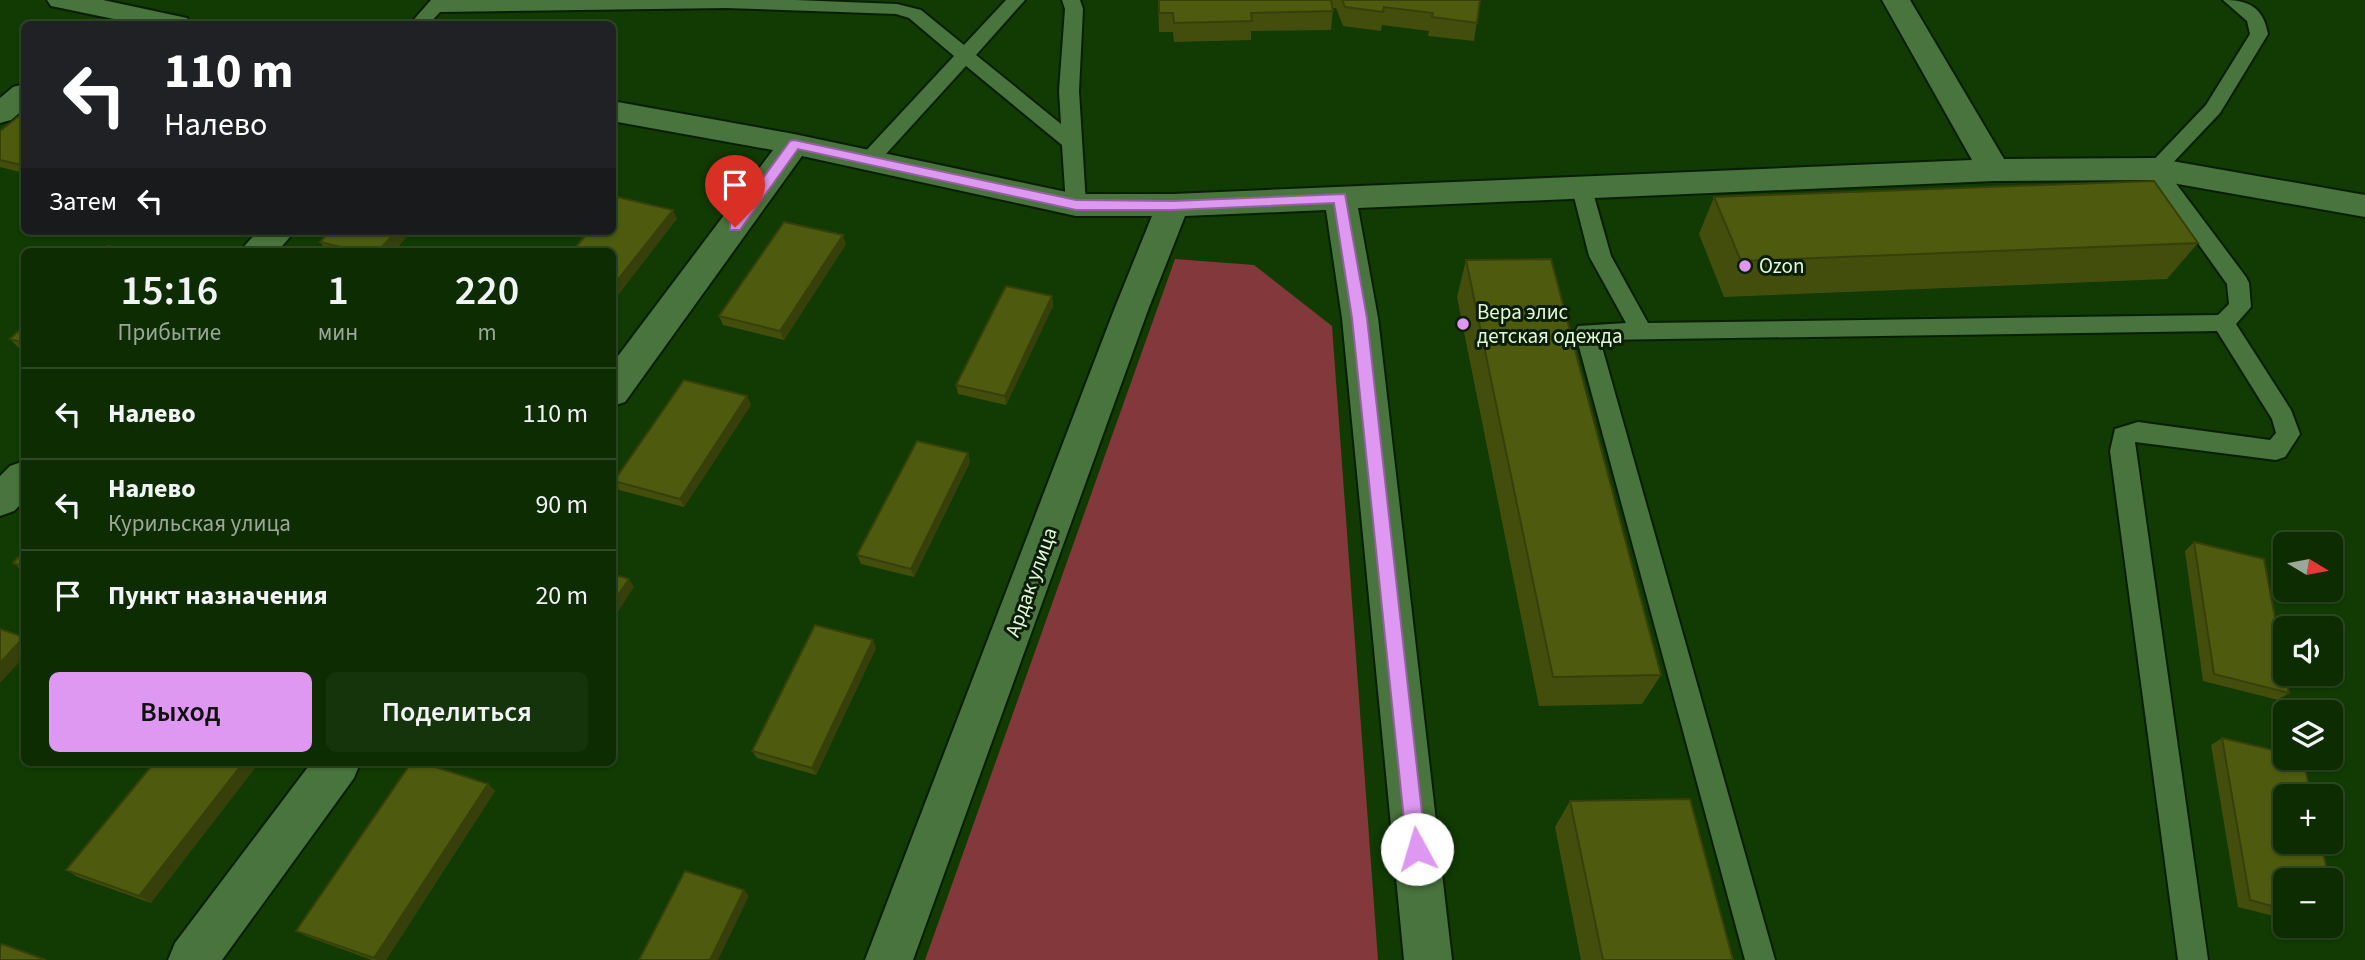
<!DOCTYPE html>
<html lang="ru">
<head>
<meta charset="utf-8">
<style>
  body { margin:0; font-family:"Source Sans 3",sans-serif; background:#16340c; color:#f1f3f6; height:100vh; display:flex; flex-direction:column; font-size:26px; white-space:nowrap }
  * { box-sizing:border-box; margin:0 }
  p { font-size:23px; color:#9aa799 }
  .icon { flex:none; width:38px; height:38px; fill:none; stroke:currentColor; stroke-width:2; stroke-linecap:round; stroke-linejoin:round }
  .map { position:relative; flex:1; overflow:hidden }
  .drawer { position:absolute; left:21px; top:248px; width:595px; height:518px; display:flex; flex-direction:column; background:#0d2c02; border-radius:10px; box-shadow:0 2px 5px #0004,0 0 0 2px #2d4824 }
  .drawer>* { flex:none }
  .banner { position:absolute; left:21px; top:21px; width:595px; height:214px; border-radius:10px; box-shadow:0 2px 5px #0004,0 0 0 2px #2d4824; background:#202124; color:#fff; overflow:hidden }
  .needle { width:46px; rotate:100deg }
  .fabs { position:absolute; left:2273px; top:532px; display:grid; gap:14px }
  .fabs a { display:grid; place-items:center; width:70px; height:70px; border-radius:10px; background:#0d2c02; box-shadow:0 2px 5px #0004,0 0 0 2px #2d4824; font-size:35px }
  .pin { position:absolute; display:grid; place-items:center; width:60px; height:60px; color:#fff; margin:-72px -30px; border-radius:50% 50% 50% 0; rotate:-45deg; box-shadow:0 0 7px #0007 }
  .pin .icon { rotate:45deg }
  .me { position:absolute; width:77px; margin:-38px; rotate:354deg; stroke-linejoin:round; filter:drop-shadow(0 0 5px #0008) }
  .turn { display:flex; align-items:center; gap:24px; height:147px; padding:0 28px; font-size:32px }
  .turn .icon { width:91px; height:91px; stroke-width:2.5 }
  .turn b { display:block; font-size:49px; line-height:60px }
  .then { display:flex; align-items:center; height:66px; padding:0 28px; background:#0003; gap:14px; font-size:26px }
  .eta { display:flex; justify-content:space-evenly; align-items:center; height:119px; text-align:center }
  .eta b { font-size:42px; font-weight:600; line-height:49px }
  .action { display:flex; gap:14px; margin-top:auto; padding:14px 28px }
  .action a { flex:1; height:80px; border-radius:10px; background:#df98f2; color:#111; font-size:28px; font-weight:600; line-height:80px; text-align:center }
  .action a+a { background:#16340c; color:#f1f3f6 }
  ul { padding:0; list-style:none }
  li { display:flex; align-items:center; gap:21px; height:91px; padding:0 28px; border-top:2px solid #2d4824 }
  li div { flex:1 }
  li b { display:block; font-size:26px }
  li em { font-style:normal }
  .map>svg:first-child { display:block }
</style>
</head>
<body>
<div class="map">
<svg width="2365" height="960" viewBox="0 0 2365 960">
  <rect width="100%" height="100%" fill="#113b02"/>
  <path fill="#83383c" d="M 1175,259 L 1254,265 L 1332,326 L 1378,960 L 925,960 Z"/>
  <g fill="none" stroke-linecap="round" stroke-linejoin="round">
    <defs>
      <path id="lane" d="M 431,0 L 795,0 L 897,4 L 921,10 L 964,45 L 1006,0 L 1025,0 L 976,55 L 1061,124 L 1059,91 L 1065,9 L 1062,0 L 1080,0 L 1083,9 L 1079,91 L 1086,205 L 1083,210 L 1069,210 L 1066,205 L 1062,145 L 966,66 L 875,166 L 861,166 L 858,161 L 861,156 L 954,56 L 909,18 L 896,14 L 726,8 L 440,12 L 429,24 L 410,24 Z
        M 2223,0 C 2249,0 2263,7 2268,34 L 2220,113 L 2166,170 L 2246,277 L 2249,283 L 2251,307 L 2236,324 L 2291,410 L 2300,434 L 2285,457 L 2276,460 L 2135,442 L 2208,960 L 2178,960 L 2110,451 L 2115,429 L 2138,422 L 2270,440 L 2276,433 L 2272,419 L 2217,331 L 1600,340 L 1775,960 L 1745,960 L 1575,332 L 1578,326 L 1626,323 L 1589,256 L 1572,189 L 1575,184 L 1589,184 L 1592,189 L 1611,256 L 1648,323 L 2218,315 L 2229,304 L 2227,284 L 2145,169 L 2206,105 L 2250,34 L 2247,21 Z"/>
      <path id="street" d="M 47,0 L 103,0 L 187,18 L 191,24 L 138,24 L 51,6 Z
        M 1882,0 L 1910,0 L 2004,159 L 2155,158 L 2365,195 L 2365,217 L 2155,180 L 1994,181 L 1358,208 L 1378,318 L 1452,960 L 1404,960 L 1342,318 L 1326,210 L 1185,216 L 1148,310 L 913,960 L 865,960 L 1114,310 L 1152,216 L 1076,216 L 802,156 L 625,402 L 612,406 L 612,364 L 773,150 L 612,121 L 612,101 L 794,134 L 1076,194 L 1173,194 L 1972,160 Z
        M 24,84 L 24,109 L 11,120 L 0,123 L 0,98 L 13,87 Z
        M 258,231 L 295,231 L 277,252 L 239,252 Z
        M 24,461 L 24,501 L 14,511 L 0,516 L 0,476 L 10,466 Z
        M 311,763 L 360,763 L 354,778 L 222,960 L 168,960 L 175,943 Z"/>
    </defs>
    <use href="#lane" stroke="#091f03" stroke-width="4"/>
    <use href="#street" stroke="#091f03" stroke-width="4"/>
    <use href="#lane" fill="#49743d" fill-rule="evenodd"/>
    <use href="#street" fill="#49743d" fill-rule="evenodd"/>
  </g>
  <path fill="#434e0c" d="M 1158,0 L 1480,0 L 1474,41 L 1428,36 L 1429,31 L 1382,25 L 1381,31 L 1343,26 L 1336,8 L 1333,8 L 1331,30 L 1251,31 L 1251,40 L 1174,42 L 1173,32 L 1159,32 Z
    M 24,112 L 24,173 L 0,167 L 0,131 Z
    M 1714,197 L 2198,243 L 2167,279 L 1724,297 L 1699,234 Z
    M 330,231 L 412,231 L 393,252 L 330,252 L 327,251 L 320,242 Z
    M 846,244 L 784,340 L 723,325 L 719,316 Z
    M 1466,260 L 1661,675 L 1642,704 L 1539,706 L 1457,297 Z
    M 1052,296 L 1053,306 L 1006,405 L 958,394 L 956,385 Z
    M 24,326 L 24,350 L 20,349 L 10,339 Z
    M 747,396 L 751,405 L 684,507 L 619,490 L 614,481 Z
    M 968,453 L 970,462 L 914,577 L 861,564 L 857,555 Z
    M 2194,542 L 2289,693 L 2278,700 L 2203,681 L 2185,551 Z
    M 24,551 L 24,572 L 13,563 Z
    M 876,648 L 816,775 L 757,758 L 752,751 Z
    M 2222,738 L 2286,880 L 2286,919 L 2238,907 L 2211,745 Z
    M 154,763 L 151,903 L 78,877 L 66,870 Z
    M 488,784 L 495,791 L 386,960 L 372,960 L 306,936 L 296,931 Z
    M 1570,801 L 1733,960 L 1581,960 L 1555,827 Z
    M 2331,888 L 2339,924 L 2326,930 L 2310,926 L 2331,926 Z"/>
  <path fill="#37400a" d="M 673,210 L 677,219 L 612,303 L 612,287 Z
    M 397,231 L 412,231 L 393,252 L 377,252 Z
    M 843,235 L 846,244 L 784,340 L 780,331 Z
    M 1052,296 L 1053,306 L 1006,405 L 1005,396 Z
    M 747,396 L 751,405 L 684,507 L 680,499 Z
    M 968,453 L 970,462 L 914,577 L 911,569 Z
    M 629,579 L 634,587 L 612,621 L 612,604 Z
    M 24,637 L 24,657 L 0,683 L 0,663 Z
    M 873,640 L 876,648 L 816,775 L 812,768 Z
    M 243,763 L 259,763 L 151,903 L 139,896 Z
    M 488,784 L 495,791 L 386,960 L 377,960 L 374,958 Z
    M 744,890 L 749,896 L 718,960 L 710,960 Z"/>
  <path fill="#4e5b0e" stroke="#37400a" stroke-width="2" d="M 1159,0 L 1331,0 L 1333,11 L 1251,13 L 1252,21 L 1174,23 L 1173,13 L 1159,13 Z
    M 1342,0 L 1480,0 L 1477,23 L 1432,17 L 1433,13 L 1384,7 L 1383,12 L 1345,7 Z
    M 24,112 L 24,162 L 21,165 L 0,160 L 0,131 Z
    M 2154,181 L 2198,243 L 1741,261 L 1714,197 Z
    M 617,197 L 673,210 L 612,287 L 612,252 L 572,252 L 589,231 L 612,231 L 612,202 Z
    M 784,222 L 843,235 L 780,331 L 719,316 Z
    M 330,231 L 397,231 L 377,252 L 362,252 L 320,242 Z
    M 108,246 L 138,252 L 102,252 Z
    M 1551,259 L 1661,675 L 1553,677 L 1466,260 Z
    M 1006,286 L 1052,296 L 1005,396 L 956,385 Z
    M 24,326 L 24,343 L 10,339 Z
    M 684,380 L 747,396 L 680,499 L 614,481 Z
    M 917,441 L 968,453 L 911,569 L 857,555 Z
    M 2194,542 L 2264,559 L 2289,693 L 2214,674 Z
    M 24,551 L 24,567 L 13,563 Z
    M 612,574 L 629,579 L 612,604 Z
    M 815,625 L 873,640 L 812,768 L 752,751 Z
    M 0,629 L 24,637 L 0,663 Z
    M 2222,738 L 2286,753 L 2286,758 L 2303,758 L 2311,796 L 2286,796 L 2286,842 L 2321,842 L 2329,880 L 2286,880 L 2286,910 L 2250,900 Z
    M 154,763 L 243,763 L 139,896 L 66,870 Z
    M 411,763 L 423,763 L 488,784 L 374,958 L 296,931 Z
    M 1690,799 L 1733,960 L 1603,960 L 1570,801 Z
    M 685,871 L 744,890 L 710,960 L 639,960 Z
    M 2331,888 L 2339,924 L 2331,922 Z
    M 2,944 L 46,960 L 0,960 L 0,947 Z"/>
  <path fill="#df98f2" stroke="#91639d" stroke-width="2" d="M 794,140 L 1076,200 L 1173,201 L 1345,194 L 1367,318 L 1426,849 L 1423,855 L 1417,858 L 1410,855 L 1407,849 L 1352,318 L 1334,203 L 1173,210 L 1076,210 L 798,149 L 740,230 L 730,230 L 730,223 L 790,141 Z"/>
  <g fill="#df98f2" stroke="#0c1e07" stroke-width="2.5">
    <circle cx="1745" cy="266" r="7"/>
    <circle cx="1463" cy="324" r="7"/>
  </g>
  <g text-anchor="middle" stroke-width="6" stroke-linejoin="round" paint-order="stroke">
    <g font-size="21" fill="#e1f9da" stroke="#0c1e07" text-anchor="start">
      <text x="1759" y="273">Ozon</text>
      <text x="1477" y="319">Вера элис<tspan x="1477" dy="24">детская одежда</tspan></text>
    </g>
    <g font-size="21" fill="#e1f9da" stroke="#0c1e07">
      <text transform="translate(1031 582) rotate(-70)" y="7">Ардак улица</text>
    </g>
  </g>
</svg>
<div class="fabs">
<a><svg class="needle" viewBox="-14 -14 28 28"><path d="M0-13l5 13h-10z" fill="#e53935"/><path d="M0 13l5-13h-10z" fill="#9aa799"/></svg></a>
<a><svg class="icon" aria-label="sound" viewBox="0 0 24 24"><path d="M4 9h4l5-4v14l-5-4H4zM17 9q2 3 0 6"/></svg></a>
<a><svg class="icon" aria-label="layers" viewBox="0 0 24 24"><path d="M12 4l9 5-9 5-9-5zM3 14l9 5 9-5"/></svg></a>
<a>+</a>
<a>−</a>
</div>
<div class="pin" style="left:735px;top:227px;background:#d93025"><svg class="icon" aria-label="arrive" viewBox="0 0 24 24"><path d="M6 21V4h12l-3 4 3 4H6"/></svg></div>
<svg class="me" style="left:1417px;top:849px" viewBox="-20 -20 40 40"><circle r="19" fill="#fff"/><path d="M0-13L10 11 0 6-10 11z" fill="#df98f2"/></svg>
<div class="banner">
<div class="turn"><svg class="icon" aria-label="left" viewBox="0 0 24 24"><path d="M17 20v-9H6M10 6l-5 5 5 5"/></svg><div><b>110 m</b>Налево</div></div>
<div class="then">Затем<svg class="icon" aria-label="left" viewBox="0 0 24 24"><path d="M17 20v-9H6M10 6l-5 5 5 5"/></svg></div>
</div>
<section class="drawer">
<div class="eta">
<div><b>15:16</b><p>Прибытие</p></div>
<div><b>1</b><p>мин</p></div>
<div><b>220</b><p>m</p></div>
</div>
<ul>
<li><svg class="icon" aria-label="left" viewBox="0 0 24 24"><path d="M17 20v-9H6M10 6l-5 5 5 5"/></svg><div><b>Налево</b></div><em>110 m</em></li>
<li><svg class="icon" aria-label="left" viewBox="0 0 24 24"><path d="M17 20v-9H6M10 6l-5 5 5 5"/></svg><div><b>Налево</b><p>Курильская улица</p></div><em>90 m</em></li>
<li><svg class="icon" aria-label="arrive" viewBox="0 0 24 24"><path d="M6 21V4h12l-3 4 3 4H6"/></svg><div><b>Пункт назначения</b></div><em>20 m</em></li>
</ul>
<div class="action"><a>Выход</a><a>Поделиться</a></div>
</section>
</div>
</body>
</html>
